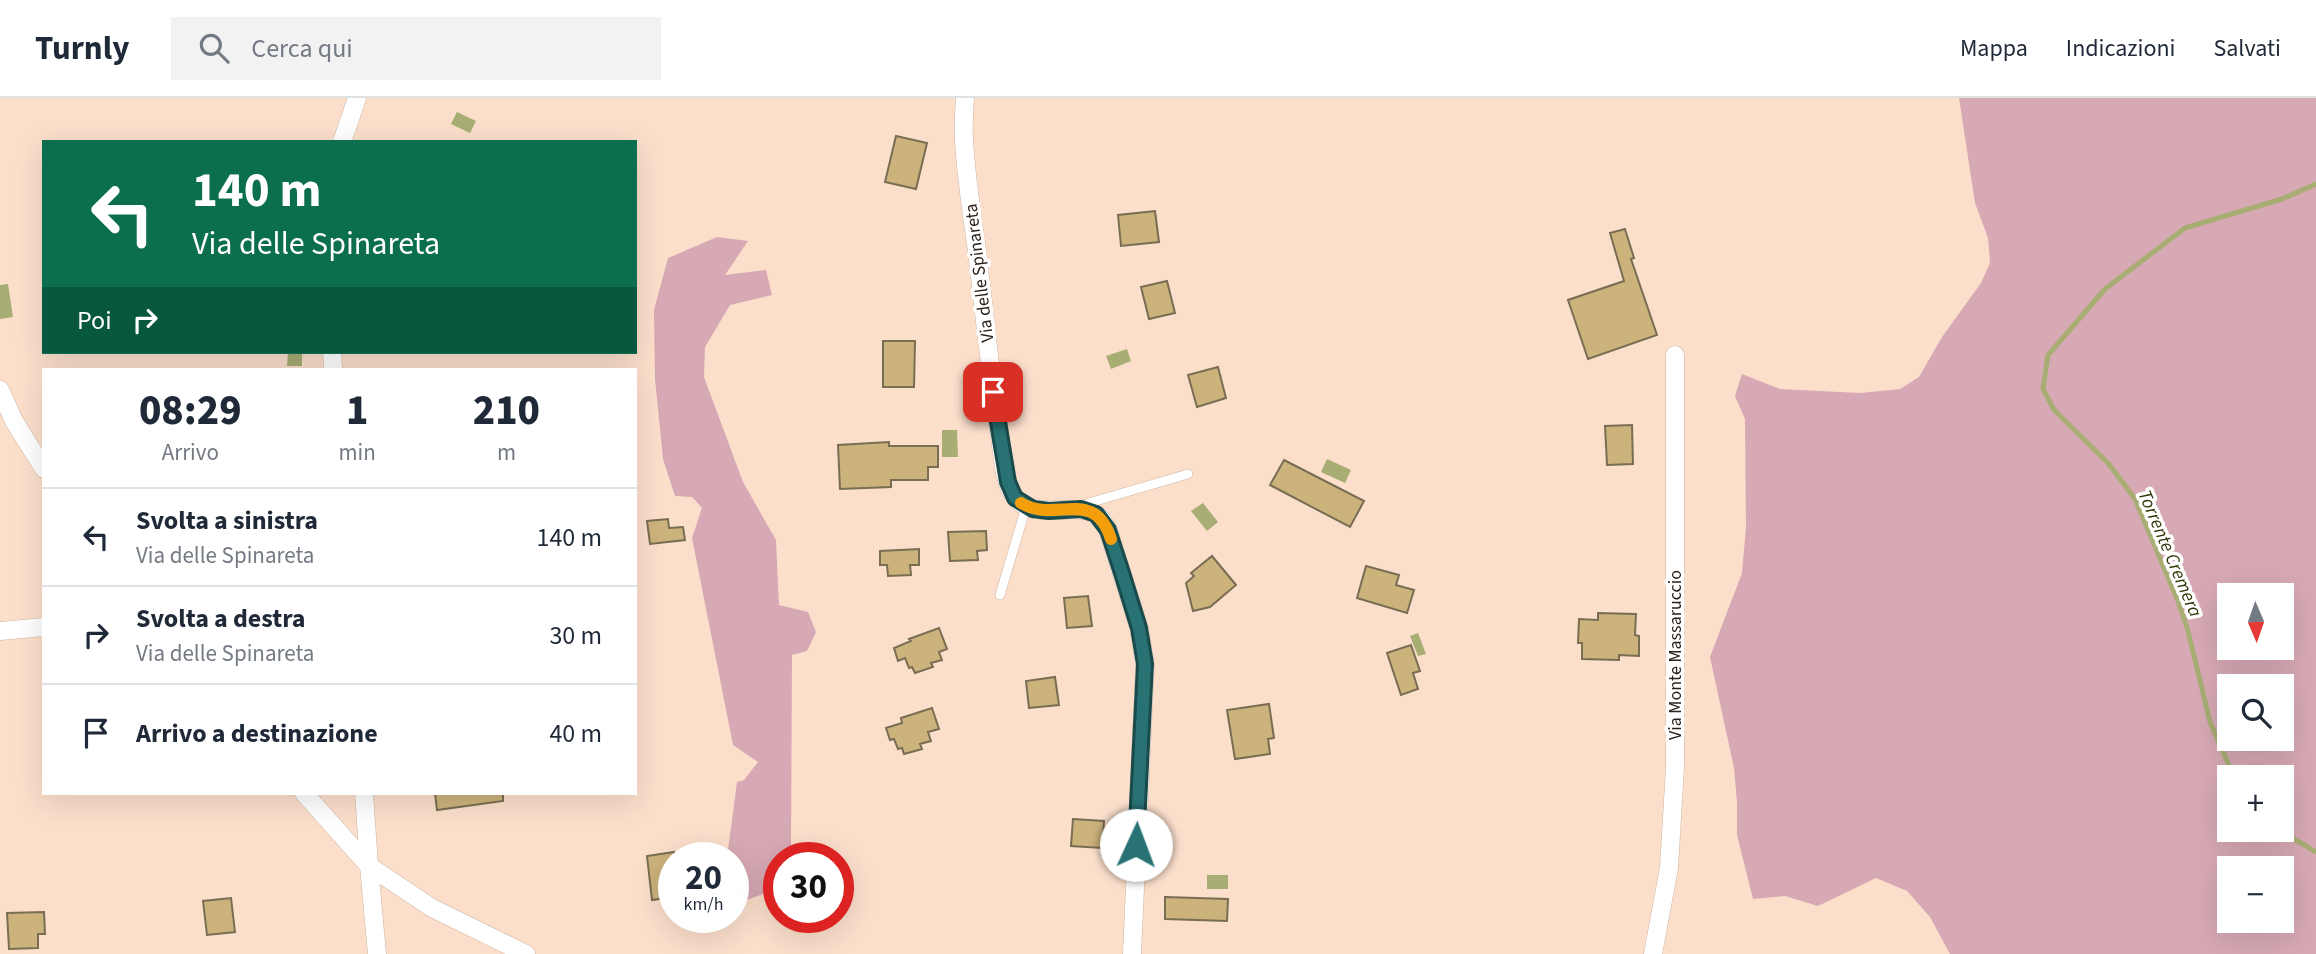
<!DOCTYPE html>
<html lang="it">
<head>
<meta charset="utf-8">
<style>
  body { margin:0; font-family:"Source Sans 3",sans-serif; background:#f2f2f3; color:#1f2937; height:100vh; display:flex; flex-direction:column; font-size:26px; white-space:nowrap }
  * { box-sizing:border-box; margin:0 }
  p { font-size:23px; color:#747a83 }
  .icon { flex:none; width:38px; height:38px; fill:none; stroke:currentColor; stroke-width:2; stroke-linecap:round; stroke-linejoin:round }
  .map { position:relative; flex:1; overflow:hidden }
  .side { position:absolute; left:42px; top:270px; width:595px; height:427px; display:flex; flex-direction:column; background:#fff; border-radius:0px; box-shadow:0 7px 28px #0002 }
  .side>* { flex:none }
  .top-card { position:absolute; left:42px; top:42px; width:595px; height:214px; border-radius:0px; box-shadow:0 7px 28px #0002; background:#0b6e4f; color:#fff; overflow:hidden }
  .needle { width:46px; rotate:178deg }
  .tools { position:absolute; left:2217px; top:485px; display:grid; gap:14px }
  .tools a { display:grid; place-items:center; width:77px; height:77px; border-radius:0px; background:#fff; box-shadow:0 7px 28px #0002; font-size:35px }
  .speed { position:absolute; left:658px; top:744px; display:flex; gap:14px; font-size:35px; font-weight:700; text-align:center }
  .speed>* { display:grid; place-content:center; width:91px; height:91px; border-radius:50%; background:#fff; box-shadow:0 7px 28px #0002; line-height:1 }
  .speed small { font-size:18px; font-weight:400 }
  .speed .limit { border:10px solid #d22; background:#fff; color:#111 }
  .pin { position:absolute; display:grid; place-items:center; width:60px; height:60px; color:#fff; margin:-30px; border-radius:14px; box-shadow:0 4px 10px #0006 }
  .me { position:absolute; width:77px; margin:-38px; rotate:2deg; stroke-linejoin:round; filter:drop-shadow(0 0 5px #0008) }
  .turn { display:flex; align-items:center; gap:24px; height:147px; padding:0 35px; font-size:32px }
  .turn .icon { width:91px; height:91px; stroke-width:2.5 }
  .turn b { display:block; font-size:49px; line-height:60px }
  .then { display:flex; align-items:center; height:66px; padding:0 35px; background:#0003; gap:14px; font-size:26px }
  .eta { display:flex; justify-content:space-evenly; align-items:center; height:119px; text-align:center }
  .eta b { font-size:42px; font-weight:800; line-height:49px }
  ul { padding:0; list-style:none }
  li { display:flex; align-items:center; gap:21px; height:98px; padding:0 35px; border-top:2px solid #e0e1e3 }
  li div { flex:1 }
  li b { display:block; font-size:26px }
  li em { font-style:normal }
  header { display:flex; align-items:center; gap:42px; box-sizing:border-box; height:98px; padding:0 35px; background:#fff; border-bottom:2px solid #e0e1e3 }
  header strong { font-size:33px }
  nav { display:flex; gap:38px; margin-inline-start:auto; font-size:24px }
  .search { width:490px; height:63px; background:#f2f2f3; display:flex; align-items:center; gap:18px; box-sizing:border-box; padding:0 24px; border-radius:0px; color:#747a83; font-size:26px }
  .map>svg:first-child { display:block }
</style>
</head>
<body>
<header>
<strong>Turnly</strong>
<div class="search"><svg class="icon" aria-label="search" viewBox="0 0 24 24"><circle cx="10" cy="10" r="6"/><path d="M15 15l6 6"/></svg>Cerca qui</div>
<nav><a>Mappa</a><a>Indicazioni</a><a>Salvati</a></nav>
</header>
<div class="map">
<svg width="2316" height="856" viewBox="0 0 2316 856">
  <rect width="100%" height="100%" fill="#fbdfcb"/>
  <path fill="#d7a9b4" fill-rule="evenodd" d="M 1959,0 L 2316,0 L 2316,856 L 1950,856 L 1930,819 L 1907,793 L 1876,780 L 1818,808 L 1785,798 L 1753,801 L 1737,737 L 1737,704 L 1734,670 L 1710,559 L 1742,475 L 1746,429 L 1745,321 L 1735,298 L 1742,276 L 1780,291 L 1860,295 L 1900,291 L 1919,279 L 1942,239 L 1981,185 L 1990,165 L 1988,140 L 1975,105 ZM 2230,497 L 2282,497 L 2282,550 L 2230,550 ZM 2230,588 L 2282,588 L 2282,640 L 2230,640 ZM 2230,679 L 2282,679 L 2282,732 L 2230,732 ZM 2230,770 L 2282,770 L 2282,822 L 2230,822 Z
    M 717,139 L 748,143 L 725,177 L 766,172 L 772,197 L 730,207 L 705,249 L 704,279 L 743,384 L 776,442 L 779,507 L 808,514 L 816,534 L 807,553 L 792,557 L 791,753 L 787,759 L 779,760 L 779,772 L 763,796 L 733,807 L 733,760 L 727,759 L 737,684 L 744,682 L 758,664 L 733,647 L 692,440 L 702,410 L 692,399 L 675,398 L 663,361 L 655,281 L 654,212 L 668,160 Z"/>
  <path fill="#a7ad73" d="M 457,14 L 476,23 L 470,35 L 451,26 Z
    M 8,186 L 13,219 L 0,221 L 0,187 Z
    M 1127,251 L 1131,263 L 1111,271 L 1106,258 Z
    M 288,254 L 302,254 L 302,268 L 287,268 Z
    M 942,332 L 957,332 L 958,359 L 942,359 Z
    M 1327,361 L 1351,372 L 1345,385 L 1321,374 Z
    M 1203,405 L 1218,424 L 1207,433 L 1191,413 Z
    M 1418,535 L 1426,556 L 1418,558 L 1410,538 Z
    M 1207,777 L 1228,777 L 1228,791 L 1207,791 Z"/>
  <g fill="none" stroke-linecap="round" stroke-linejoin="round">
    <path stroke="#a7ad73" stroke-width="5" d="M 2234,679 L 2210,624 L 2188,533 L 2178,503 L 2135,401 L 2108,365 L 2054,312 L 2043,291 L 2048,257 L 2105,191 L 2185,130 L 2282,101 L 2316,86
      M 2279,732 L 2316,754"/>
  </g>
  <path fill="#ccb27b" stroke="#796d53" stroke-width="2" d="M 896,38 L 927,45 L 916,91 L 885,84 Z
    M 1155,113 L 1159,144 L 1121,148 L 1118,117 Z
    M 1625,131 L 1634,160 L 1631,161 L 1657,237 L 1588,261 L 1568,202 L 1624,183 L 1610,135 Z
    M 1167,183 L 1175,215 L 1149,221 L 1141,189 Z
    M 883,243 L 915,243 L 914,289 L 883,289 Z
    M 1218,269 L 1226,300 L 1197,309 L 1188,277 Z
    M 1632,327 L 1633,366 L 1607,367 L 1605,328 Z
    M 889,344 L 889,348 L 938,348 L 938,369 L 928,369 L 928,382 L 891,382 L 891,389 L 840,391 L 838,347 Z
    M 1284,362 L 1364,403 L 1350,429 L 1270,387 Z
    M 668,421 L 669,430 L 683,429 L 685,442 L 650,446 L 647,423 Z
    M 986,433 L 987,452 L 977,453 L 978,462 L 950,463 L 948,434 Z
    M 919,451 L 919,467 L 910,467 L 911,477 L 888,478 L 887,467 L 880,467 L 880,453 Z
    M 1212,458 L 1236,487 L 1210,509 L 1193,513 L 1186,485 L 1194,478 L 1191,475 Z
    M 1366,468 L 1399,477 L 1396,487 L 1414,492 L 1407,515 L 1357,500 Z
    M 1088,498 L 1092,528 L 1067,530 L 1064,500 Z
    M 1598,515 L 1636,516 L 1635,537 L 1639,538 L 1639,558 L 1619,557 L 1619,562 L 1582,561 L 1582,545 L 1578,545 L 1579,521 L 1598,522 Z
    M 939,530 L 947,551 L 939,554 L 942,562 L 931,565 L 933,569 L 915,575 L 912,569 L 909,570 L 905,560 L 898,563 L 894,550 L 911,543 L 909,541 Z
    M 1411,547 L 1420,573 L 1413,575 L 1418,591 L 1401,597 L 1387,555 Z
    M 1055,579 L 1059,607 L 1029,610 L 1026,583 Z
    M 1269,606 L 1274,640 L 1268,641 L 1270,656 L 1235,661 L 1227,612 Z
    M 932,610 L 939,631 L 928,634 L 931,643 L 920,646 L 922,651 L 904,656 L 902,650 L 898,651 L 894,641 L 890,642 L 886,630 L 902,625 L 901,620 Z
    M 435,695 L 503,695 L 503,703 L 437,712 Z
    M 1073,721 L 1104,723 L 1102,750 L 1071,748 Z
    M 674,754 L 674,799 L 652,802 L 647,758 Z
    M 1165,799 L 1228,801 L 1227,823 L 1165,821 Z
    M 231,800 L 235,834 L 207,837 L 203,803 Z
    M 44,814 L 45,836 L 38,836 L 38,850 L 9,851 L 7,815 Z"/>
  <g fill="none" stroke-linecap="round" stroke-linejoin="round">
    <defs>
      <path id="service" d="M 1082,407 L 1188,376
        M 1000,497 L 1026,409"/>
      <path id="minor" d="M 965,0 C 964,14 963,28 964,42 C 966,79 972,117 977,153 C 984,213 990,273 999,333 C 1003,353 1002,383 1015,399 C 1040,431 1090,390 1108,432 L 1139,530 L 1145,567 L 1132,856
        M 342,44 L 357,0
        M 332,254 L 333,271
        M 0,292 L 14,323 L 44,371
        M 0,533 L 44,529
        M 304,695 L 369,768 L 377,856
        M 364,695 L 369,768 L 432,810 L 526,856
        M 1653,856 L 1669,770 L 1675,669 L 1675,257"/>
    </defs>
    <use href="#service" stroke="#cfb5a1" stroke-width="10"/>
    <use href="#minor" stroke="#cfb5a1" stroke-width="19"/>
    <use href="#service" stroke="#fff" stroke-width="9"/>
    <use href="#minor" stroke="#fff" stroke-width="18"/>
  </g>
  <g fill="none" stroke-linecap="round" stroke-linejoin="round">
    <defs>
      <path id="route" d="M 993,294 L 1008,384 L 1015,400 L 1033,411 L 1049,413 L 1081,411 L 1096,416 L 1108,432 L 1122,475 L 1139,530 L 1145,566 L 1136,747"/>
    </defs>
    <use href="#route" stroke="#1a4a4b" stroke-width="18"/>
    <use href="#route" stroke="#287274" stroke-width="12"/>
    <path stroke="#f59e0b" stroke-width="12" d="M 1021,405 C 1055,426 1094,388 1111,441"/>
  </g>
  <g text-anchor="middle" stroke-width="7" stroke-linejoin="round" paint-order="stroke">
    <g font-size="18" fill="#2b211a" stroke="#fff">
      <text transform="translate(979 175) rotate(-97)" y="6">Via delle Spinareta</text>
      <text transform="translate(1675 557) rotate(-90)" y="6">Via Monte Massaruccio</text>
    </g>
    <g font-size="19" font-style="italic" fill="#333607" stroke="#fff">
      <text transform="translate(2171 455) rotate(67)" y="7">Torrente Cremera</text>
    </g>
  </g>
</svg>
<div class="tools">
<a><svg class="needle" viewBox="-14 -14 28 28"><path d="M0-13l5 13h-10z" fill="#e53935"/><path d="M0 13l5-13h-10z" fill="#747a83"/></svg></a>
<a><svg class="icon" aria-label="search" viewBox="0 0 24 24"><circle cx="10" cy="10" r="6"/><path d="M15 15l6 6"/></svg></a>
<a>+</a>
<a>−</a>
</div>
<div class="speed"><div>20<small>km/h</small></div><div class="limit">30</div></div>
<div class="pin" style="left:993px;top:294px;background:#d93025"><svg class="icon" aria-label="arrive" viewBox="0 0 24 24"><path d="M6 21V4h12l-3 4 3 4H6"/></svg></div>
<svg class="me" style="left:1136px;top:747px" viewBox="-20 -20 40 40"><circle r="19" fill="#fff"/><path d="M0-13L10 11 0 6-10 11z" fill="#287274"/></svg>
<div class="top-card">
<div class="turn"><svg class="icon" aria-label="left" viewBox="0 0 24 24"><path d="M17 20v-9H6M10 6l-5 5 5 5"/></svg><div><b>140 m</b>Via delle Spinareta</div></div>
<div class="then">Poi<svg class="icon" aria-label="right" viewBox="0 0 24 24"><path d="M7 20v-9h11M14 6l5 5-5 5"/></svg></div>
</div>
<section class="side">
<div class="eta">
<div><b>08:29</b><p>Arrivo</p></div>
<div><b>1</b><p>min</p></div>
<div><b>210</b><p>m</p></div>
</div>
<ul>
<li><svg class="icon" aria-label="left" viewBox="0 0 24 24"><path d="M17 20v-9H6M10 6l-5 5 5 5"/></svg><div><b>Svolta a sinistra</b><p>Via delle Spinareta</p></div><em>140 m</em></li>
<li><svg class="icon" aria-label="right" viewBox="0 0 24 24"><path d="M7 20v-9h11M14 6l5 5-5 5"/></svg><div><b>Svolta a destra</b><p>Via delle Spinareta</p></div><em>30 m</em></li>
<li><svg class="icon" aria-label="arrive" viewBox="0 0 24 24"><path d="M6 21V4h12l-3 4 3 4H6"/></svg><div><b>Arrivo a destinazione</b></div><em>40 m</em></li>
</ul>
</section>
</div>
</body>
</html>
